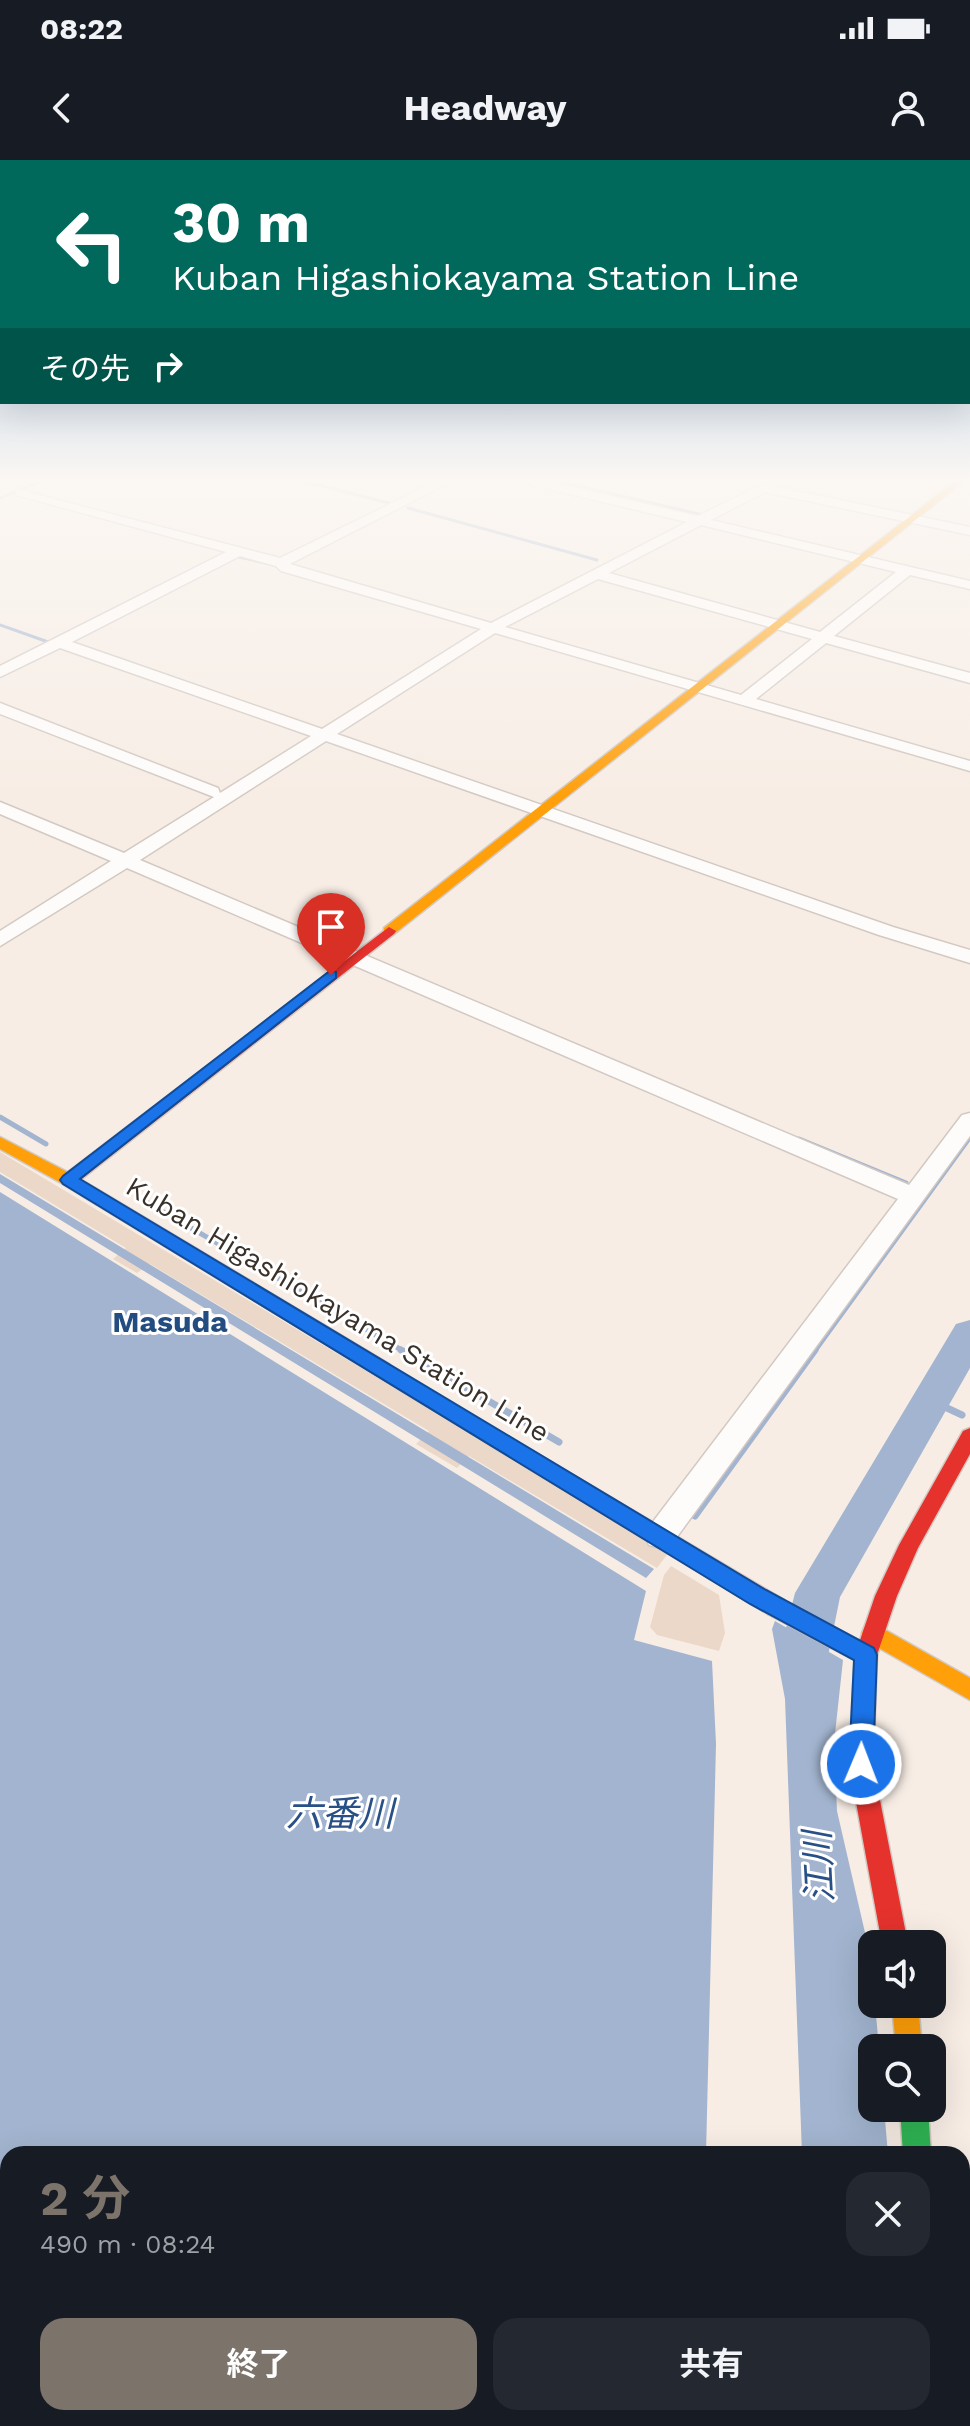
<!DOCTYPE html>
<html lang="ja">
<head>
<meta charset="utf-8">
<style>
  body { margin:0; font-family:"Work Sans","Noto Sans JP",sans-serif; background:#242831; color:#f1f3f6; height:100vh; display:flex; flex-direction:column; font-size:30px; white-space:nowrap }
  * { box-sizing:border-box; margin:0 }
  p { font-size:26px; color:#9ea1a6 }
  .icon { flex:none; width:44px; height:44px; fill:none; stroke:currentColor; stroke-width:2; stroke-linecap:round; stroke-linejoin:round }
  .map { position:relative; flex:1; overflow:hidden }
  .sheet { position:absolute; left:0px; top:1986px; width:970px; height:280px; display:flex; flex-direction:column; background:#171b24; border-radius:24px 24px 0 0; box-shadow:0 8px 32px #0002 }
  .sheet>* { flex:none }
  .banner { position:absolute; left:0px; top:0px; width:970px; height:244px; box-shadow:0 8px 32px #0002; background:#00695c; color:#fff; overflow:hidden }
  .fabs { position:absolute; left:858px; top:1770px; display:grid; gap:16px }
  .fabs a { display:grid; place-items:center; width:88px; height:88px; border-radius:16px; background:#171b24; box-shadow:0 8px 32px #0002; font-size:40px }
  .pin { position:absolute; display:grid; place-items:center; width:68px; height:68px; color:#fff; margin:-82px -34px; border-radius:50% 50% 50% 0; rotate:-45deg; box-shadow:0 0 8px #0007 }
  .pin .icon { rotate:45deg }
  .me { position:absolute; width:88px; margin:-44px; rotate:1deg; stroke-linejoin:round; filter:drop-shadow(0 0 6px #0008) }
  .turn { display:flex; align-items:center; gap:28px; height:168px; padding:0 40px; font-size:36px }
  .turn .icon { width:104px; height:104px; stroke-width:2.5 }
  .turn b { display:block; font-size:56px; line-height:68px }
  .then { display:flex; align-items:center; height:76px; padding:0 40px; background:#0003; gap:16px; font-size:30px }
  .round { display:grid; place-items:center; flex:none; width:84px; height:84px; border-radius:24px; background:#242831 }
  .overview { display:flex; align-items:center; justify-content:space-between; height:136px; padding:0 40px }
  h1 { font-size:48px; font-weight:700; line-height:60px; color:#7c736b }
  .cta { display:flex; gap:16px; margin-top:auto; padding:16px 40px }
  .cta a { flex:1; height:92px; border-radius:24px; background:#7c736b; color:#fff; font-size:32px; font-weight:700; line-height:92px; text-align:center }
  .cta a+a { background:#242831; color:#f1f3f6 }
  .status { display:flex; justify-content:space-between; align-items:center; height:56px; padding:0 40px; background:#171b24; direction:ltr }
  .status svg { height:22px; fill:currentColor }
  header { display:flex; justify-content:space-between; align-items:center; height:104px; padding:0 40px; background:#171b24; font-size:36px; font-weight:700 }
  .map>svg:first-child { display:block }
</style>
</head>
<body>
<div class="status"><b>08:22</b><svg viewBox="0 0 49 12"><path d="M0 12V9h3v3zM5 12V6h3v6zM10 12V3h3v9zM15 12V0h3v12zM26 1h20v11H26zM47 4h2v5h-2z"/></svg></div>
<header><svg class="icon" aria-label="back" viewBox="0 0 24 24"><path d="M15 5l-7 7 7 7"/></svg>Headway<svg class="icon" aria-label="person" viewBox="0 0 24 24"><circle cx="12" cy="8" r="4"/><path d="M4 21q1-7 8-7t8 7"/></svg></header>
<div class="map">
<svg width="970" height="2266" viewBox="0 0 970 2266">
  <rect width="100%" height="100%" fill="#f7ede5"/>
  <path fill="#ebd8c8" d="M 0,992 L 669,1392 L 657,1408 L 469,1296 L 457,1308 L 416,1284 L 429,1271 L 150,1104 L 137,1113 L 113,1099 L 126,1088 L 0,1012 Z
    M 671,1406 L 719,1435 L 725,1473 L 719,1491 L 657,1475 L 650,1467 L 664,1415 Z"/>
  <path fill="#a2b4cf" d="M 0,1014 L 654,1409 L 646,1418 L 0,1023 Z
    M 0,1032 L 646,1431 L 634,1480 L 712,1501 L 716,1584 L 706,1994 L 8,1994 L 8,2258 L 702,2258 L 702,2266 L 0,2266 Z
    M 775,1461 L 843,1500 L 834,1583 L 837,1651 L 872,1803 L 872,1844 L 875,1844 L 879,1888 L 872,1888 L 872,1948 L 884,1948 L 888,1994 L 802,1994 L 785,1539 L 772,1469 Z
    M 812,2258 L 916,2258 L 917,2266 L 812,2266 Z"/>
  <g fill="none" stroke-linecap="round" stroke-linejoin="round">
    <path stroke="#a2b4cf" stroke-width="3" d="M 307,322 L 392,344
      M 561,322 L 703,355
      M 0,338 L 40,322
      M 408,348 L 597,400
      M 235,396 L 270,404
      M 0,465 L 51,483"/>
    <path stroke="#a2b4cf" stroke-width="5" d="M 0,957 L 46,984
      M 799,979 L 906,1023
      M 136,1036 L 405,1192
      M 814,1192 L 970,977"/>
    <path stroke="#a2b4cf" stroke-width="7" d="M 401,1190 L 559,1282
      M 932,1241 L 962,1255
      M 688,1352 L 695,1356 L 815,1190"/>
    <path fill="#a2b4cf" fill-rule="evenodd" d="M 970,1160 L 970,1208 L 840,1437 L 828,1496 L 822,1511 L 805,1517 L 788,1511 L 782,1496 L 782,1484 L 795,1433 L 956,1164 Z"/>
    <defs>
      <path id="street" d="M 435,322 L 450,322 L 290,404 L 491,463 L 687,362 L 531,325 L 529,322 L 550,322 L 698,356 L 763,324 L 970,367 L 970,375 L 765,332 L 711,360 L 970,421 L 970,429 L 910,415 L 834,476 L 970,513 L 970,523 L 826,483 L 756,539 L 970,601 L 970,611 L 495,473 L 337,574 L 893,767 L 970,790 L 970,803 L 879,775 L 326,581 L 140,700 L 909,1025 L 962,955 L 970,953 L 970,976 L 671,1385 L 660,1388 L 649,1385 L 645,1376 L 649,1367 L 898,1039 L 127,708 L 0,786 L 0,771 L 111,701 L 0,654 L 0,642 L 124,693 L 214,637 L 0,554 L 0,543 L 218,628 L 220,633 L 311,576 L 60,488 L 0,517 L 0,506 L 226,392 L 16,335 L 16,329 L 280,398 ZM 701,365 L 896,412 L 820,472 L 609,413 ZM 240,396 L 276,406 L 281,411 L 481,469 L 322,569 L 72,482 ZM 598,419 L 812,479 L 741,535 L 505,467 Z"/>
      <path id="fast" d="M 900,1948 L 928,1948 L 931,1994 L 903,1994 Z"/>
      <path id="slow" d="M 954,322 L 963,322 L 394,774 L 384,774 L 384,768 Z
        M 0,977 L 75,1016 L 389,1204 L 391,1209 L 389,1214 L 375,1214 L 63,1024 L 0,989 Z
        M 776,1438 L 874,1488 L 877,1495 L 874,1502 L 866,1505 L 858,1502 L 768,1454 L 765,1447 L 768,1440 Z
        M 873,1463 L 970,1518 L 970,1540 L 865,1480 L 862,1473 L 865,1466 Z
        M 892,1844 L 918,1844 L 922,1888 L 896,1888 Z
        M 924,2258 L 954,2258 L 955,2266 L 925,2266 Z"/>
      <path id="jam" d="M 389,767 L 396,771 L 394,774 L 75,1024 L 63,1024 L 61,1020 L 63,1016 Z
        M 382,1202 L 784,1440 L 787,1447 L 784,1454 L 776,1456 L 768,1454 L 375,1214 L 373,1209 L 375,1204 Z
        M 970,1268 L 970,1294 L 918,1388 L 897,1436 L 877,1495 L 873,1604 L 908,1784 L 882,1784 L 849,1604 L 855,1495 L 875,1436 L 899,1385 L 963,1271 Z"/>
    </defs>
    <use href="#street" stroke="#d2c9c2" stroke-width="3"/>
    <use href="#fast" stroke="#d2c9c2" stroke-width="3"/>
    <use href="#slow" stroke="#d2c9c2" stroke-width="3"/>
    <use href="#jam" stroke="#d2c9c2" stroke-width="3"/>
    <use href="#street" fill="#fefcfb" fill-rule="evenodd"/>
    <use href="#fast" fill="#30b455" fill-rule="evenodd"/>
    <use href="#slow" fill="#ff9f0a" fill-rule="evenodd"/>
    <use href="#jam" fill="#e5322d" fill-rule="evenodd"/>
  </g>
  <linearGradient id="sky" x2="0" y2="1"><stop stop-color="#8cb4de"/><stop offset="0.5" stop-color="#fbf7f3"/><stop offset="1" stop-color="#fbf7f3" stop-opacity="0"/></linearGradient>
  <rect width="970" height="639" fill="url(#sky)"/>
  <path fill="#1a73e8" stroke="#114b97" stroke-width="2" d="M 331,810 L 336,812 L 336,818 L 80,1019 L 766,1430 L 874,1488 L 877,1495 L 873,1604 L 869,1612 L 861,1615 L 853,1612 L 849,1604 L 854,1500 L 750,1444 L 63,1024 L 60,1020 L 63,1016 Z"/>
  <g text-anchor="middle" stroke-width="6" stroke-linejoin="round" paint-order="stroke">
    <g font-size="28" fill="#39312a" stroke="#fff">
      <text transform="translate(338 1149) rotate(31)" y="10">Kuban Higashiokayama Station Line</text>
    </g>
    <g font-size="30" font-weight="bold" fill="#234c81" stroke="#fff">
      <text x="170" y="1172">Masuda</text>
    </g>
    <g font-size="36" font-style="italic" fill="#285086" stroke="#fff">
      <text x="340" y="1666">六番川</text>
      <text transform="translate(818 1707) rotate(-93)" y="13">江川</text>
    </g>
  </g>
</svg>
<div class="fabs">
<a><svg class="icon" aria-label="sound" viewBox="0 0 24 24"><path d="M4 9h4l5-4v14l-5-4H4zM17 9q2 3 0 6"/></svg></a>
<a><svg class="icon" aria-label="search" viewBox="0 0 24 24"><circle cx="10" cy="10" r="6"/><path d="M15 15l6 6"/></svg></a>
</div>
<div class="pin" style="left:331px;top:815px;background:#d93025"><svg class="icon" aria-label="arrive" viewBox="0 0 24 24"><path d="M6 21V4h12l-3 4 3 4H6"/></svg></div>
<svg class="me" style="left:861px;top:1604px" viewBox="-20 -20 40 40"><circle r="17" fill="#1a73e8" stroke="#fff" stroke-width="3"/><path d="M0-11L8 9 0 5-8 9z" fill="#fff"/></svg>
<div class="banner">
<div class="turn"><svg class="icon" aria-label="left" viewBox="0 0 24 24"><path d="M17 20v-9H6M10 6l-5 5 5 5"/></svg><div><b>30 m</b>Kuban Higashiokayama Station Line</div></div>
<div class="then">その先<svg class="icon" aria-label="right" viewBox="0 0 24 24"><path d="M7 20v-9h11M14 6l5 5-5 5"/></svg></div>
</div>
<section class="sheet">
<div class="overview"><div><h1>2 分</h1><p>490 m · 08:24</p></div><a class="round"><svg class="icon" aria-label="close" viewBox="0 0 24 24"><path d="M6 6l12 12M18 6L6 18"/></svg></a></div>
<div class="cta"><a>終了</a><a>共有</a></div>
</section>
</div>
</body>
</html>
